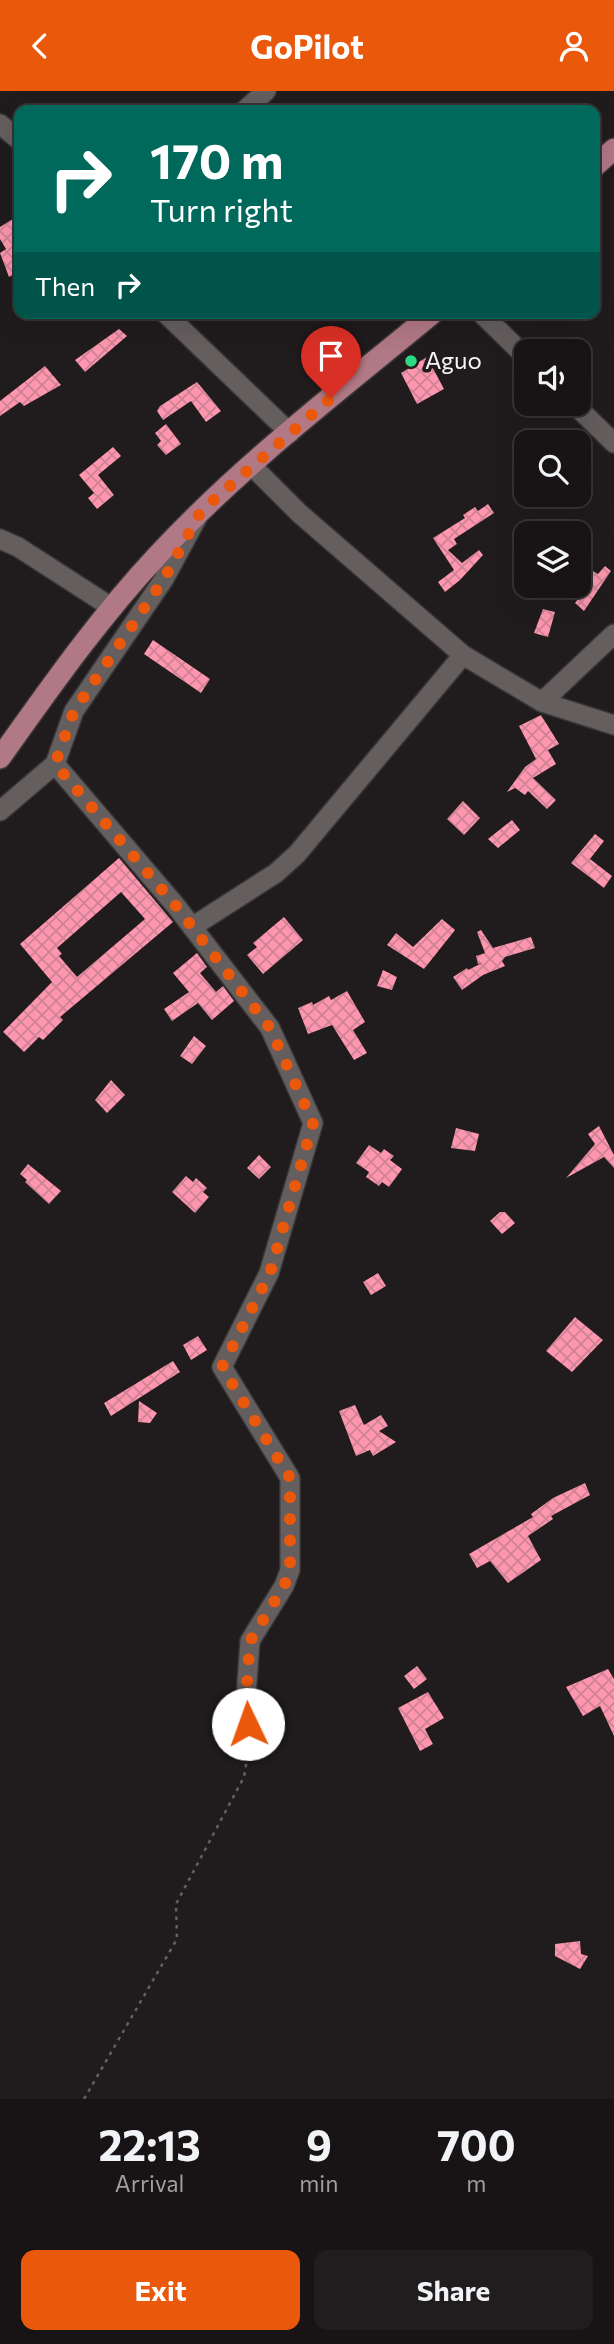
<!DOCTYPE html>
<html lang="en">
<head>
<meta charset="utf-8">
<style>
  body { margin:0; font-family:Commissioner,sans-serif; background:#211d1e; color:#f1f3f6; height:100vh; display:flex; flex-direction:column; font-size:26px; white-space:nowrap }
  * { box-sizing:border-box; margin:0 }
  p { font-size:23px; color:#9f9ea0 }
  .icon { flex:none; width:38px; height:38px; fill:none; stroke:currentColor; stroke-width:2; stroke-linecap:round; stroke-linejoin:round }
  .map { position:relative; height:2008px; overflow:hidden }
  .side { display:flex; flex-direction:column; background:#181415; flex:1 }
  .side>* { flex:none }
  .guide { position:absolute; left:14px; top:14px; width:586px; height:214px; border-radius:14px; box-shadow:0 7px 28px #0002,0 0 0 2px #363334; background:#00695c; color:#fff; overflow:hidden }
  .buttons { position:absolute; left:514px; top:248px; display:grid; gap:14px }
  .buttons a { display:grid; place-items:center; width:77px; height:77px; border-radius:14px; background:#181415; box-shadow:0 7px 28px #0002,0 0 0 2px #363334; font-size:35px }
  .pin { position:absolute; display:grid; place-items:center; width:60px; height:60px; color:#fff; margin:-72px -30px; border-radius:50% 50% 50% 0; rotate:-45deg; box-shadow:0 0 7px #0007 }
  .pin .icon { rotate:45deg }
  .me { position:absolute; width:77px; margin:-38px; rotate:357deg; stroke-linejoin:round; filter:drop-shadow(0 0 5px #0008) }
  .turn { display:flex; align-items:center; gap:24px; height:147px; padding:0 21px; font-size:32px }
  .turn .icon { width:91px; height:91px; stroke-width:2.5 }
  .turn b { display:block; font-size:49px; line-height:60px }
  .then { display:flex; align-items:center; height:66px; padding:0 21px; background:#0003; gap:14px; font-size:26px }
  .eta { display:flex; justify-content:space-evenly; align-items:center; height:119px; text-align:center }
  .eta b { font-size:42px; font-weight:700; line-height:49px }
  .button { display:flex; gap:14px; margin-top:auto; padding:14px 21px }
  .button a { flex:1; height:80px; border-radius:14px; background:#ea580c; color:#fff; font-size:28px; font-weight:700; line-height:80px; text-align:center }
  .button a+a { background:#211d1e; color:#f1f3f6 }
  header { display:flex; justify-content:space-between; align-items:center; height:91px; padding:0 21px; background:#ea580c; color:#fff; font-size:32px; font-weight:700 }
  .map>svg:first-child { display:block }
</style>
</head>
<body>
<header><svg class="icon" aria-label="back" viewBox="0 0 24 24"><path d="M15 5l-7 7 7 7"/></svg>GoPilot<svg class="icon" aria-label="person" viewBox="0 0 24 24"><circle cx="12" cy="8" r="4"/><path d="M4 21q1-7 8-7t8 7"/></svg></header>
<div class="map">
<svg width="614" height="2008" viewBox="0 0 614 2008">
  <defs>
    <pattern id="building-cross-hatch" width="8" height="8" patternUnits="userSpaceOnUse" patternTransform="scale(1.75)"><rect width="8" height="8" fill="#fd96ae"/><path d="M0 0l8 8M0 8l8-8" fill="none" stroke="#d08395"/></pattern>
  </defs>
  <rect width="100%" height="100%" fill="#201b1c"/>
  <path fill="url(#building-cross-hatch)" fill-rule="evenodd" d="M 19,124 L 19,181 L 9,186 L 0,162 L 6,158 L 0,148 L 0,136 Z
    M 119,238 L 127,245 L 85,281 L 75,269 Z
    M 427,266 L 444,298 L 417,313 L 401,282 Z
    M 45,275 L 61,294 L 24,315 L 20,311 L 0,325 L 0,310 Z
    M 197,291 L 221,320 L 206,331 L 191,310 L 163,329 L 157,320 L 160,315 Z
    M 166,333 L 181,353 L 166,364 L 157,354 L 161,350 L 155,342 Z
    M 113,356 L 121,365 L 98,384 L 114,404 L 97,418 L 88,407 L 94,402 L 79,384 Z
    M 488,413 L 494,422 L 454,448 L 457,453 L 448,459 L 462,472 L 479,459 L 483,464 L 460,489 L 445,501 L 438,491 L 454,479 L 433,447 L 465,427 L 463,424 L 475,416 L 478,420 Z
    M 605,475 L 611,480 L 584,520 L 575,512 L 590,493 L 587,491 L 593,480 L 598,483 Z
    M 543,518 L 555,521 L 548,546 L 534,542 Z
    M 153,549 L 210,588 L 201,602 L 144,563 Z
    M 541,624 L 559,653 L 548,659 L 556,673 L 533,687 L 556,709 L 547,718 L 528,700 L 525,704 L 515,697 L 507,701 L 525,676 L 536,668 L 519,635 Z
    M 463,710 L 480,727 L 464,744 L 447,728 Z
    M 512,729 L 520,739 L 498,757 L 488,748 Z
    M 595,743 L 604,750 L 590,768 L 612,785 L 604,797 L 571,772 Z
    M 119,767 L 173,831 L 60,926 L 63,929 L 43,949 L 39,946 L 24,961 L 3,941 L 52,891 L 20,853 ZM 121,801 L 145,828 L 77,886 L 59,865 L 62,863 L 57,857 Z
    M 284,826 L 303,849 L 263,883 L 247,864 L 257,856 L 253,852 Z
    M 442,828 L 455,839 L 424,878 L 387,854 L 396,842 L 413,856 Z
    M 481,839 L 493,857 L 531,846 L 535,857 L 505,866 L 502,870 L 505,875 L 483,884 L 462,899 L 453,886 L 467,877 L 468,879 L 482,872 L 478,873 L 476,865 L 485,862 L 477,841 Z
    M 197,862 L 207,876 L 200,882 L 216,901 L 223,895 L 234,910 L 212,929 L 198,912 L 172,930 L 164,918 L 189,901 L 173,882 Z
    M 383,879 L 397,886 L 392,899 L 377,895 Z
    M 347,900 L 365,931 L 353,939 L 367,962 L 354,969 L 332,934 L 308,943 L 298,917 L 312,911 L 313,914 L 329,905 L 331,909 Z
    M 194,945 L 206,955 L 192,973 L 180,965 Z
    M 111,989 L 125,1004 L 107,1022 L 95,1009 Z
    M 599,1035 L 614,1064 L 614,1077 L 604,1066 L 566,1087 L 595,1053 L 588,1043 Z
    M 456,1037 L 479,1043 L 475,1060 L 451,1057 Z
    M 369,1054 L 381,1062 L 384,1058 L 394,1065 L 390,1069 L 402,1078 L 389,1096 L 382,1091 L 379,1095 L 366,1086 L 369,1081 L 356,1072 Z
    M 259,1064 L 271,1076 L 259,1088 L 247,1077 Z
    M 28,1073 L 61,1100 L 49,1113 L 25,1091 L 27,1089 L 20,1083 Z
    M 186,1085 L 193,1091 L 196,1087 L 207,1097 L 203,1101 L 209,1106 L 195,1122 L 172,1101 Z
    M 500,1121 L 505,1121 L 515,1132 L 502,1143 L 490,1130 Z
    M 378,1182 L 386,1195 L 371,1204 L 363,1191 Z
    M 575,1226 L 603,1249 L 572,1281 L 546,1260 Z
    M 198,1245 L 207,1259 L 191,1269 L 183,1254 Z
    M 173,1270 L 180,1281 L 111,1325 L 104,1312 Z
    M 139,1310 L 157,1322 L 150,1332 L 138,1331 Z
    M 355,1314 L 364,1334 L 381,1324 L 388,1335 L 379,1340 L 396,1351 L 373,1365 L 370,1359 L 356,1365 L 339,1320 Z
    M 585,1392 L 590,1404 L 551,1425 L 553,1428 L 528,1445 L 541,1469 L 508,1492 L 490,1470 L 477,1477 L 469,1463 L 533,1426 L 531,1423 L 553,1407 Z
    M 417,1575 L 427,1588 L 414,1598 L 404,1585 Z
    M 608,1578 L 614,1588 L 614,1645 L 600,1615 L 583,1625 L 566,1596 Z
    M 428,1601 L 444,1627 L 425,1638 L 433,1653 L 420,1660 L 398,1617 Z
    M 580,1850 L 581,1863 L 588,1865 L 580,1878 L 555,1865 L 555,1853 Z"/>
  <g fill="none" stroke-linecap="round" stroke-linejoin="round">
    <defs>
      <path id="minor" d="M 245,19 L 266,0
        M 0,33 L 19,49
        M 165,222 L 290,342
        M 481,222 L 527,267
        M 574,313 L 614,352
        M 251,374 L 299,422 L 463,564 L 542,611 L 614,634
        M 0,448 L 18,456 L 111,516
        M 542,611 L 614,543
        M 55,673 L 176,815 L 270,937 L 313,1032 L 269,1182 L 222,1276 L 290,1387 L 290,1479 L 284,1495 L 250,1550 L 245,1619 L 251,1647
        M 0,720 L 55,673 L 74,620 L 164,488 L 197,427
        M 192,836 L 276,782 L 297,763 L 463,564"/>
      <path id="major" d="M 595,75 L 614,58
        M 0,667 C 50,597 98,528 157,465 C 240,375 339,300 433,222"/>
    </defs>
    <use href="#minor" stroke="#393636" stroke-width="22"/>
    <use href="#major" stroke="#393636" stroke-width="24"/>
    <path stroke="#656061" stroke-width="2.5" stroke-dasharray="3.5 5" stroke-linecap="butt" d="M 84,2008 L 177,1848 L 176,1813 L 244,1686 L 248,1662"/>
    <use href="#minor" stroke="#645e5f" stroke-width="19"/>
    <use href="#major" stroke="#b17885" stroke-width="21"/>
  </g>
  <g fill="none" stroke-linecap="round" stroke-linejoin="round">
    <path stroke="#ea580c" stroke-width="12" stroke-dasharray="0 21.6" d="M 248,1633 L 246,1605 L 250,1550 L 284,1495 L 290,1479 L 290,1387 L 222,1276 L 270,1182 L 313,1032 L 270,937 L 176,815 L 55,673 L 74,620 L 164,488 L 201,420 L 331,307"/>
  </g>
  <circle fill="#2ed883" stroke="#201b1c" stroke-width="2.5" cx="411" cy="270" r="7"/>
  <g text-anchor="middle" stroke-width="7" stroke-linejoin="round" paint-order="stroke">
    <g font-size="24" fill="#f7f4f4" stroke="#201b1c" text-anchor="start">
      <text x="425" y="278">Aguo</text>
    </g>
  </g>
</svg>
<div class="buttons">
<a><svg class="icon" aria-label="sound" viewBox="0 0 24 24"><path d="M4 9h4l5-4v14l-5-4H4zM17 9q2 3 0 6"/></svg></a>
<a><svg class="icon" aria-label="search" viewBox="0 0 24 24"><circle cx="10" cy="10" r="6"/><path d="M15 15l6 6"/></svg></a>
<a><svg class="icon" aria-label="layers" viewBox="0 0 24 24"><path d="M12 4l9 5-9 5-9-5zM3 14l9 5 9-5"/></svg></a>
</div>
<div class="pin" style="left:331px;top:307px;background:#d93025"><svg class="icon" aria-label="arrive" viewBox="0 0 24 24"><path d="M6 21V4h12l-3 4 3 4H6"/></svg></div>
<svg class="me" style="left:248px;top:1633px" viewBox="-20 -20 40 40"><circle r="19" fill="#fff"/><path d="M0-13L10 11 0 6-10 11z" fill="#ea580c"/></svg>
<div class="guide">
<div class="turn"><svg class="icon" aria-label="right" viewBox="0 0 24 24"><path d="M7 20v-9h11M14 6l5 5-5 5"/></svg><div><b>170 m</b>Turn right</div></div>
<div class="then">Then<svg class="icon" aria-label="right" viewBox="0 0 24 24"><path d="M7 20v-9h11M14 6l5 5-5 5"/></svg></div>
</div>
</div>
<section class="side">
<div class="eta">
<div><b>22:13</b><p>Arrival</p></div>
<div><b>9</b><p>min</p></div>
<div><b>700</b><p>m</p></div>
</div>
<div class="button"><a>Exit</a><a>Share</a></div>
</section>
</body>
</html>
